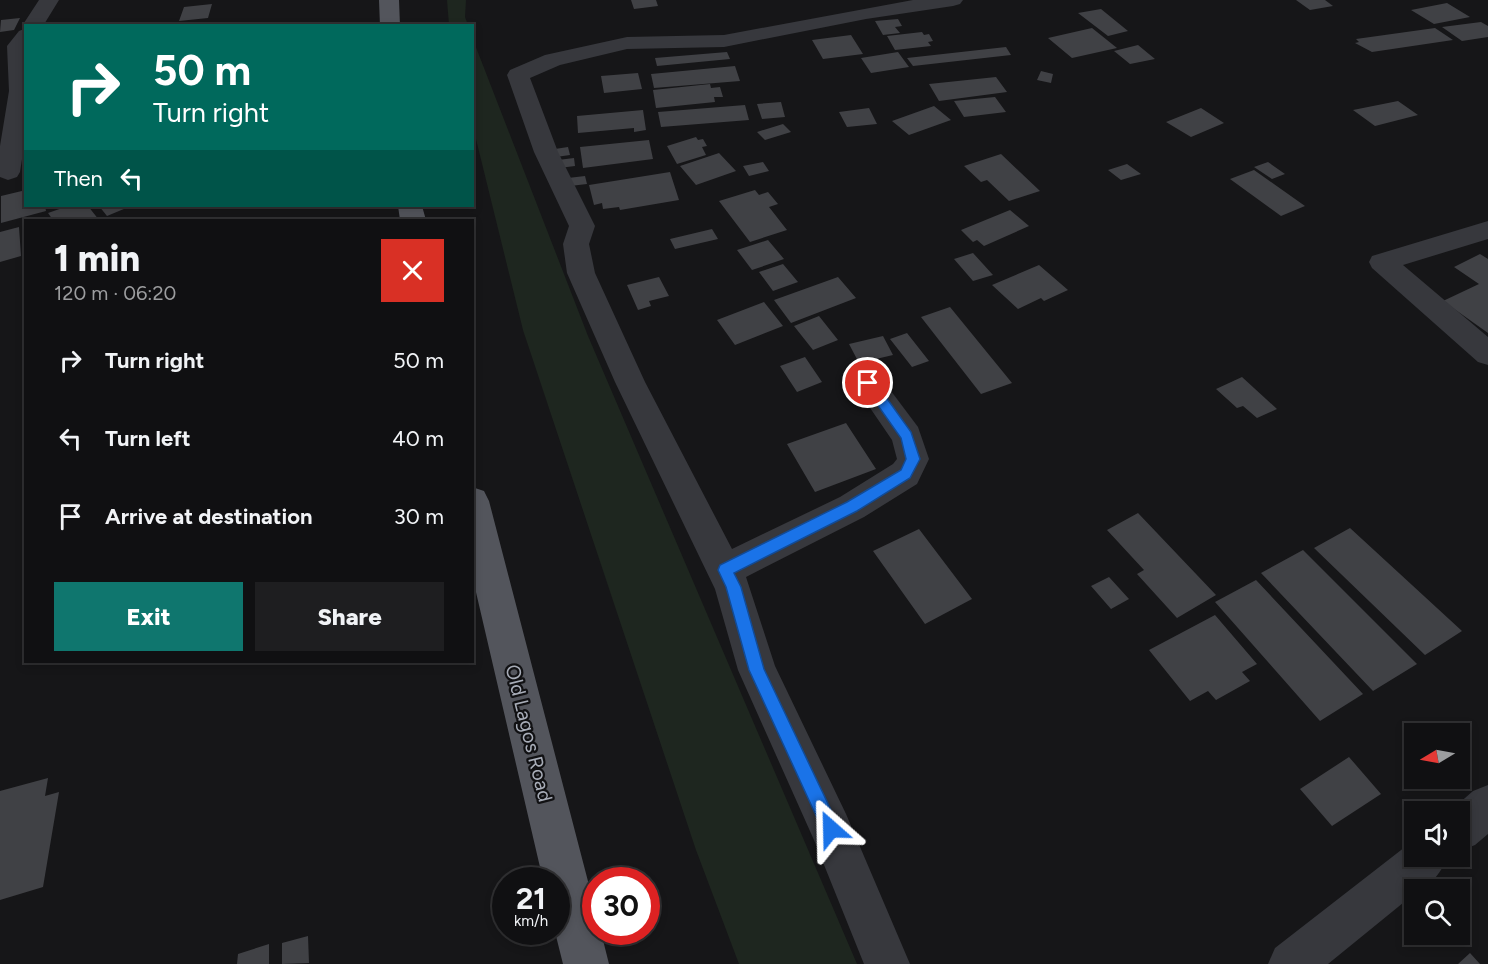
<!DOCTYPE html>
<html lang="en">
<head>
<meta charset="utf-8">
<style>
  body { margin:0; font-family:Figtree,sans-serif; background:#1e1e20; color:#f1f3f6; height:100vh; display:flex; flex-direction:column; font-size:22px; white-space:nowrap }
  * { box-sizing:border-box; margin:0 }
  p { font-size:20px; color:#9c9d9f }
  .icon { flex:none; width:33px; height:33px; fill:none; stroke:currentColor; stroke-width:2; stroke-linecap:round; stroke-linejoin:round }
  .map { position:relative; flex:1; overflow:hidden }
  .sheet { position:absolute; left:24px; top:219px; width:450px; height:444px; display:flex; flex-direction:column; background:#101012; border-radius:0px; box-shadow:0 3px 9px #0003,0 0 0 2px #303032 }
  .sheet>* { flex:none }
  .top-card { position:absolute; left:24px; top:24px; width:450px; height:183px; border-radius:0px; box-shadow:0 3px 9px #0003,0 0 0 2px #303032; background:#00695c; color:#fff; overflow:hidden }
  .needle { width:39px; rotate:260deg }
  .fabs { position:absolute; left:1404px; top:723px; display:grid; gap:12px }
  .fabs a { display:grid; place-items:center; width:66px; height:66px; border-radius:0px; background:#101012; box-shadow:0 3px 9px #0003,0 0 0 2px #303032; font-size:30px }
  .speed { position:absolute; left:492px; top:867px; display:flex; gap:12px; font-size:30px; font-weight:700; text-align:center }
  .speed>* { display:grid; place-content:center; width:78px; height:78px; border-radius:50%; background:#101012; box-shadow:0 3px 9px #0003,0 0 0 2px #303032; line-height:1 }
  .speed small { font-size:15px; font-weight:400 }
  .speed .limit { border:9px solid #d22; background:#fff; color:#111 }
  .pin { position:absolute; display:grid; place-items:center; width:51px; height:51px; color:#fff; margin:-26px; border:3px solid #fff; border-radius:50%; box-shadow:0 2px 6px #0007 }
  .me { position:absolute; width:66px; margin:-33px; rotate:335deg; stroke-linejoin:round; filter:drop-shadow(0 0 4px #0008) }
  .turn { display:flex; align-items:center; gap:21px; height:126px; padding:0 30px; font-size:27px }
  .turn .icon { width:78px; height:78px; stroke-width:2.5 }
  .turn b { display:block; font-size:42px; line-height:51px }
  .then { display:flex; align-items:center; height:57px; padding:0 30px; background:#0003; gap:12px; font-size:22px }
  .round { display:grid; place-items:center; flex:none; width:63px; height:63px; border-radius:0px; background:#1e1e20 }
  .headline { display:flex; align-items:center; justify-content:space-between; height:102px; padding:0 30px }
  h1 { font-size:36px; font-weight:800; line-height:45px }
  .action { display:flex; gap:12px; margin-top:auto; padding:12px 30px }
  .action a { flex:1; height:69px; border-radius:0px; background:#0f766e; color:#fff; font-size:24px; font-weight:800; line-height:69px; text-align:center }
  .action a+a { background:#1e1e20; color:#f1f3f6 }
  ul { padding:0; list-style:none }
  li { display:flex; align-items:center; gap:18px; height:78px; padding:0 30px }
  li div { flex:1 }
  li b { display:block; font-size:22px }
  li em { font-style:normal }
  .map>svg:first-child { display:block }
</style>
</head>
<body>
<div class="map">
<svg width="1488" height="964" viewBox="0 0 1488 964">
  <rect width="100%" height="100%" fill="#161618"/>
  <path fill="#1e261f" d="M 447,0 L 466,0 L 465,17 L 468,25 L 449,25 Z
    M 472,37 L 588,336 L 857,964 L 739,964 L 696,850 L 523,330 L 473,127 Z"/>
  <path fill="#404145" d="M 631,0 L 656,0 L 658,6 L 634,9 Z
    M 1296,0 L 1325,0 L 1333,6 L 1310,10 Z
    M 1447,3 L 1470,17 L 1434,24 L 1411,10 Z
    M 212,4 L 208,18 L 179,21 L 184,7 Z
    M 1101,9 L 1128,31 L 1108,36 L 1078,13 Z
    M 20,18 L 14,30 L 0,32 L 1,20 Z
    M 898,19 L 902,26 L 895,27 L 900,33 L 883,35 L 875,21 Z
    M 1481,22 L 1488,26 L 1488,37 L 1462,41 L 1442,27 Z
    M 1092,28 L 1117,48 L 1072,58 L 1048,38 Z
    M 1435,28 L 1453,40 L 1372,52 L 1355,43 L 1359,42 L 1356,39 Z
    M 922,32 L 924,35 L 929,34 L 933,41 L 928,42 L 931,46 L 895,50 L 887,36 Z
    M 851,35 L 863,54 L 823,59 L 812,40 Z
    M 1138,45 L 1155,59 L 1130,64 L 1114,51 Z
    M 1006,47 L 1011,55 L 913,66 L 907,58 Z
    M 727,52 L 730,59 L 657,66 L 655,58 Z
    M 898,52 L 909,67 L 871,73 L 861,58 Z
    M 735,66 L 740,81 L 654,88 L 651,74 Z
    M 1041,71 L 1053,74 L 1051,83 L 1037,80 Z
    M 638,73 L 642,89 L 604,93 L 601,76 Z
    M 996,77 L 1007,92 L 939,101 L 929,84 Z
    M 710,84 L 711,88 L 720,87 L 723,97 L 714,97 L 715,102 L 656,108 L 653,90 Z
    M 995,97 L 1006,112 L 964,117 L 954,101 Z
    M 1398,101 L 1418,115 L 1375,126 L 1353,110 Z
    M 781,102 L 785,117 L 762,119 L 757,104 Z
    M 745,105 L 749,120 L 661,127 L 658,112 Z
    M 934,106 L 951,120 L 909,135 L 892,121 Z
    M 869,108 L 877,124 L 847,127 L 839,112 Z
    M 1201,108 L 1224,123 L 1191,137 L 1166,122 Z
    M 643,110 L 646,130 L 634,132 L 634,128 L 578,133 L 577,116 Z
    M 783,124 L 791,132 L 765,140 L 757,132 Z
    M 696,137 L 698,140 L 703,139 L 707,146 L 702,147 L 706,155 L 677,164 L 667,146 Z
    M 649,140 L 653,159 L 583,168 L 580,147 Z
    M 568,147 L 570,155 L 556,157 L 555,149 Z
    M 719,153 L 736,171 L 696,185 L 680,166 Z
    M 1001,154 L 1040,191 L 1009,201 L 987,180 L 981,182 L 964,166 Z
    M 574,158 L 575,166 L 559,168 L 558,160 Z
    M 763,162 L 769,171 L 749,176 L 743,166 Z
    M 1268,162 L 1285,174 L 1272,179 L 1254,167 Z
    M 1127,164 L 1141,174 L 1121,180 L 1108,170 Z
    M 1254,170 L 1305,206 L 1281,216 L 1230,179 Z
    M 670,172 L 679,200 L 620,210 L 619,207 L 603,209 L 602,203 L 594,205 L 589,185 Z
    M 585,176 L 587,184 L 570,186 L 568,178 Z
    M 26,190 L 26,206 L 45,206 L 46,211 L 1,223 L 1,196 Z
    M 755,190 L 759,195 L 768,192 L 778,204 L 769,207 L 787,230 L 750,242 L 719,201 Z
    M 68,206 L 88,206 L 99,220 L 53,220 L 48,213 Z
    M 99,206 L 131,206 L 107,216 Z
    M 1010,210 L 1029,226 L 984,246 L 977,240 L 973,242 L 961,230 Z
    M 19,227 L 21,256 L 0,262 L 0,232 Z
    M 712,229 L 718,239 L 675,249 L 670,239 Z
    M 768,240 L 784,259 L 752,270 L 737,250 Z
    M 973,253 L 993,275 L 973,281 L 954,259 Z
    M 1480,254 L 1488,259 L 1488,333 L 1443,301 L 1479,284 L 1454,267 Z
    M 783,264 L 798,282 L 773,291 L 759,272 Z
    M 1039,265 L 1068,290 L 1044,301 L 1041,298 L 1018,309 L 992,285 Z
    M 659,277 L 669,296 L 649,301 L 651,306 L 638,310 L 627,285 Z
    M 838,277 L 856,298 L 791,323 L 774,300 Z
    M 764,302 L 783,326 L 735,345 L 717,320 Z
    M 950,307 L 1012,383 L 981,394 L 921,317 Z
    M 819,316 L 838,340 L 813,350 L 794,326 Z
    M 907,333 L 929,361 L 912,367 L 890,339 Z
    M 883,336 L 893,355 L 859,363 L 849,344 Z
    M 805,357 L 822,382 L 797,392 L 780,366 Z
    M 1242,377 L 1277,409 L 1257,418 L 1243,406 L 1237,408 L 1216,389 Z
    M 846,423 L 876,469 L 815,492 L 787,444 Z
    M 1138,513 L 1216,595 L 1177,618 L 1137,574 L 1144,570 L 1107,530 Z
    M 1350,528 L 1462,631 L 1425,655 L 1314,548 Z
    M 919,529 L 972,599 L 925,624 L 873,551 Z
    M 1303,550 L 1417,664 L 1373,691 L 1261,573 Z
    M 1109,577 L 1129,599 L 1111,609 L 1091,586 Z
    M 1256,580 L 1363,694 L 1320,721 L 1215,602 Z
    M 1215,615 L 1257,664 L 1242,672 L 1250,681 L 1216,700 L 1208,691 L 1190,701 L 1149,650 Z
    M 1349,757 L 1381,794 L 1332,826 L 1300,789 Z
    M 48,778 L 45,796 L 59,792 L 43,887 L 0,900 L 0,791 Z
    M 308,936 L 309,963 L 282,964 L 282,943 Z
    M 269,944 L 269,964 L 237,964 L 238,954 Z
    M 1470,953 L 1480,964 L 1458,964 Z"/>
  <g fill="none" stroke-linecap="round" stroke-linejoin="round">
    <path fill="#37383d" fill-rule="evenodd" d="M 39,0 L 59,0 L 43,26 L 26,26 L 26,133 L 20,172 L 17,177 L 8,180 L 0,177 L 0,146 L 9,91 L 7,46 L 19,31 L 24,29 L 22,26 Z
      M 913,0 L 963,0 L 960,4 L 953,6 L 866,19 L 724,47 L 627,49 L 560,65 L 530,78 L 558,152 L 595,226 L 589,244 L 595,273 L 645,382 L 732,549 L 840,497 L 893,464 L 897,459 L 892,440 L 853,383 L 857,375 L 868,371 L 879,375 L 918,427 L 929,459 L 917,484 L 864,517 L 746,577 L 775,666 L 846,814 L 910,964 L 864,964 L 814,840 L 738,670 L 715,589 L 615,382 L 567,273 L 563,244 L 569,226 L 534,152 L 507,75 L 510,70 L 545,55 L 627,37 L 724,35 Z
      M 1488,221 L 1488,239 L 1403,265 L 1488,337 L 1488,365 L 1478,362 L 1372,268 L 1369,262 L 1372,256 Z
      M 1488,785 L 1488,834 L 1475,845 L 1460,851 L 1460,812 L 1449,812 L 1473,791 Z
      M 1414,840 L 1414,856 L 1448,856 C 1443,869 1430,890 1414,890 L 1414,894 L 1328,964 L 1268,964 L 1275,948 Z"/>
    <path fill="#53555c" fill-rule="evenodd" d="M 379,0 L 399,0 L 400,26 L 380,26 Z
      M 398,206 L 422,206 L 426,220 L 400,220 Z
      M 472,487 L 484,491 L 489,501 L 596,912 L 596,932 L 601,932 L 609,964 L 563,964 L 555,932 L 556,880 L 543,880 L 472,575 Z"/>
  </g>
  <path fill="#1a73e8" stroke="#114b97" stroke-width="1.5" d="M 868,378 L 873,379 L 911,432 L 920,459 L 910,478 L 857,511 L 734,573 L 741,587 L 764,669 L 840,829 L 837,835 L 831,838 L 825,835 L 749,670 L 726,587 L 718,570 L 720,565 L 847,502 L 901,470 L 906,459 L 901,438 L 862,383 Z"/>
  <g text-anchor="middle" stroke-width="4.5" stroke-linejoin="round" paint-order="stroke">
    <g font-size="20" fill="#a8adb8" stroke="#111113">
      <text transform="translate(529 733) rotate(76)" y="7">Old Lagos Road</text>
    </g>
  </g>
</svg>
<div class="fabs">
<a><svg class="needle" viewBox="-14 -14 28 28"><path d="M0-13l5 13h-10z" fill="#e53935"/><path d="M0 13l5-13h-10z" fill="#9c9d9f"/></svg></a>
<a><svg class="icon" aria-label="sound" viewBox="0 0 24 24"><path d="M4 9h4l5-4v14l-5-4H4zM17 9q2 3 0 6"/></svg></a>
<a><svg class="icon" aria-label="search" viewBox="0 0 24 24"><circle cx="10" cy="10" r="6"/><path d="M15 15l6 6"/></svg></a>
</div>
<div class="speed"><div>21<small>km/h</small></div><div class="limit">30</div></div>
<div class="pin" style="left:868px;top:383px;background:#d93025"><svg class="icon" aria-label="arrive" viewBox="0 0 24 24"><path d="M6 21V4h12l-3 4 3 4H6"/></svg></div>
<svg class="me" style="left:831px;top:829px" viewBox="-20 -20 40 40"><path d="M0-17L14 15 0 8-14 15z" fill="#1a73e8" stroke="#fff" stroke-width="4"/></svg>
<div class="top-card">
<div class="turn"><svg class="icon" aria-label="right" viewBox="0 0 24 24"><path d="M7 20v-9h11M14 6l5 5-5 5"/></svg><div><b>50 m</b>Turn right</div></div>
<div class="then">Then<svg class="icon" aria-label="left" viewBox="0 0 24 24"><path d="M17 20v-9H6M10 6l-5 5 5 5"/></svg></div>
</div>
<section class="sheet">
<div class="headline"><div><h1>1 min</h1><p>120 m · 06:20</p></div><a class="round" style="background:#d93025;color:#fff"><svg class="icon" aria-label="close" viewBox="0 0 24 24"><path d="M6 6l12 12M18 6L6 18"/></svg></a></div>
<ul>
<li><svg class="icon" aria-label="right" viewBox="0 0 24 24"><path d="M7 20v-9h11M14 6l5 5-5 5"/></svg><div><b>Turn right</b></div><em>50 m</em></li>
<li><svg class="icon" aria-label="left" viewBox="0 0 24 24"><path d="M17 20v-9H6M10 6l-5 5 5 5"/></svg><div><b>Turn left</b></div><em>40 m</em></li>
<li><svg class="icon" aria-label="arrive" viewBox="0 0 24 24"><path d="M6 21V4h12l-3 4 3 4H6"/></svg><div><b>Arrive at destination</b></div><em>30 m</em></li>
</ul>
<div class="action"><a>Exit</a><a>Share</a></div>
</section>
</div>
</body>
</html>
